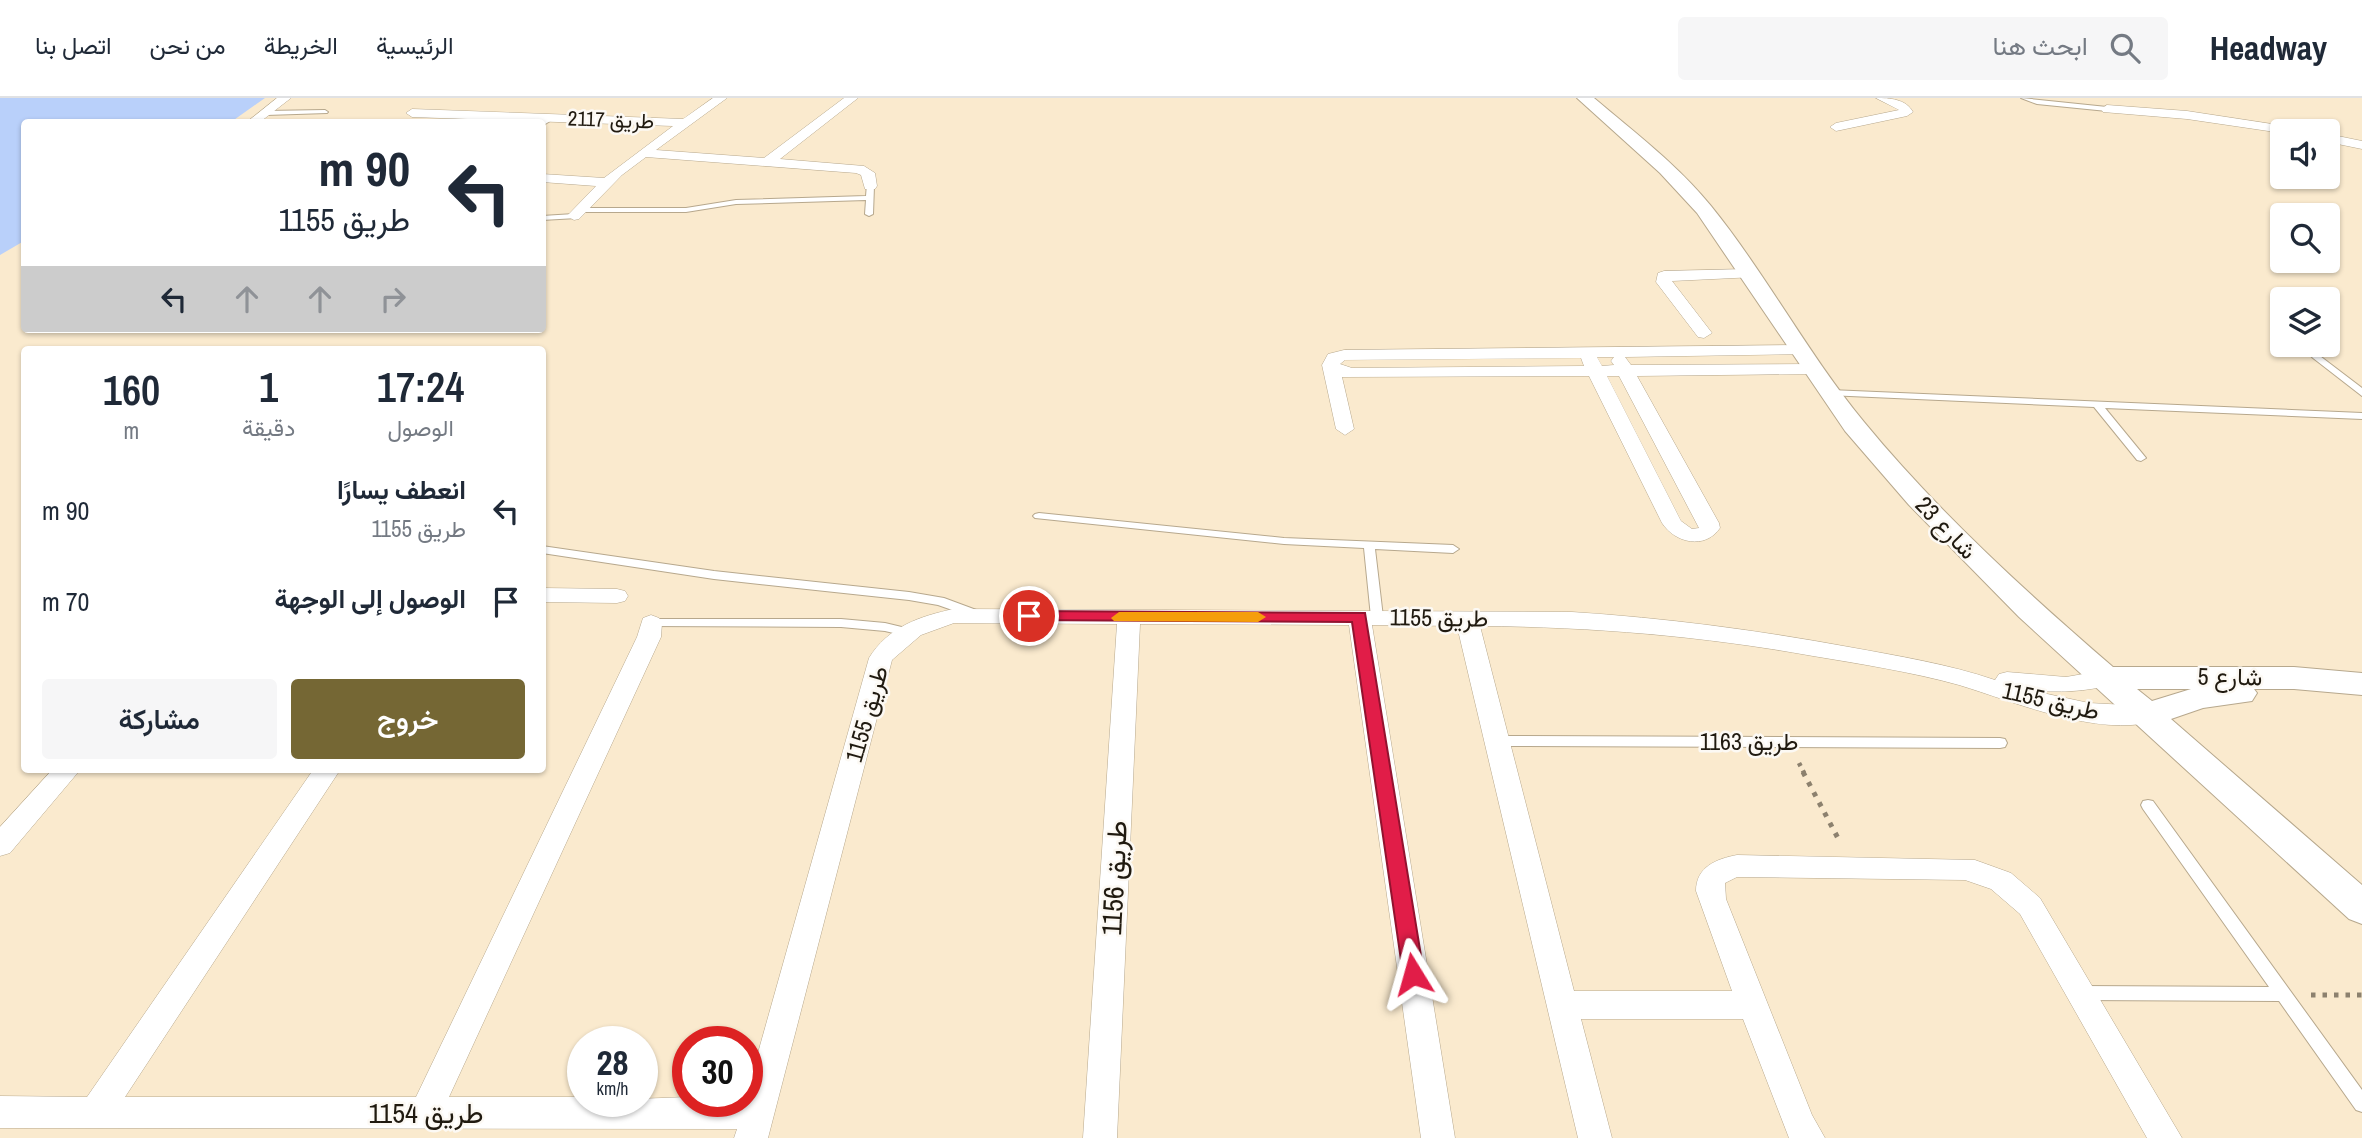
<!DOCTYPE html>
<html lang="ar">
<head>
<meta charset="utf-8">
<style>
  body { margin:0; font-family:"Archivo Narrow",Vazirmatn,sans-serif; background:#f6f6f7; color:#1f2937; direction:rtl; height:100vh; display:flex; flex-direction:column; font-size:26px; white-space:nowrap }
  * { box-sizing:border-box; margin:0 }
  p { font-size:23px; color:#747a83 }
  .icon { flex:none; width:38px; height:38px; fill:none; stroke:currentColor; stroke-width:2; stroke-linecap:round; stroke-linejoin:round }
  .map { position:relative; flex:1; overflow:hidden; direction:ltr }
  .details { position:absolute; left:21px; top:248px; width:525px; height:427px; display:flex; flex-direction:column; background:#fff; border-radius:7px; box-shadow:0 2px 5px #0004; direction:rtl }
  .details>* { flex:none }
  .banner { position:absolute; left:21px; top:21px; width:525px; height:214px; border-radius:7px; box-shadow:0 2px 5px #0004; direction:rtl; background:#fff; color:#1f2937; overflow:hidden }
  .fabs { position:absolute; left:2270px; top:21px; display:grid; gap:14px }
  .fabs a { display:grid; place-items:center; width:70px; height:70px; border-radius:7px; background:#fff; box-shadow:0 2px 5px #0004; font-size:35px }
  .speed { position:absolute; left:567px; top:928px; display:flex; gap:14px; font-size:35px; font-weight:700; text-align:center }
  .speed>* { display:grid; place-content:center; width:91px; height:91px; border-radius:50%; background:#fff; box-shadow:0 2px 5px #0004; line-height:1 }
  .speed small { font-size:18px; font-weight:400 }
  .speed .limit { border:10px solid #d22; background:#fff; color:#111 }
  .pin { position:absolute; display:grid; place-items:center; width:60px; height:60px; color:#fff; margin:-30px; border:4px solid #fff; border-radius:50%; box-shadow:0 2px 7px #0007 }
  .me { position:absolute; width:77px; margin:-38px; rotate:352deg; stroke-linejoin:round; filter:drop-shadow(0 0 5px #0008) }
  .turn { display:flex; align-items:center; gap:24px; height:147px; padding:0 21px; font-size:32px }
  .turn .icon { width:91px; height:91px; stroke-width:2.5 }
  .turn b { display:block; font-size:49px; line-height:60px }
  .lanes { display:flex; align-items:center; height:66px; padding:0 21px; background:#0003; justify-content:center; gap:35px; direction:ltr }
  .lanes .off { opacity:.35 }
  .eta { display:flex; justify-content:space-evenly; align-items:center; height:119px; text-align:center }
  .eta b { font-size:42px; font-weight:600; line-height:49px }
  .cta { display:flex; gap:14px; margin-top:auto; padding:14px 21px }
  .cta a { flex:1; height:80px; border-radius:7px; background:#756734; color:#fff; font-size:28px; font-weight:600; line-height:80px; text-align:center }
  .cta a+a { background:#f6f6f7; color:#1f2937 }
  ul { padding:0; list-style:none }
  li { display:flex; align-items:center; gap:21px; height:91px; padding:0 21px }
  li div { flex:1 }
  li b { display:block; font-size:26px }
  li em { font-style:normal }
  header { display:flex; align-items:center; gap:42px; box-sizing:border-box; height:98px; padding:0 35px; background:#fff; border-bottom:2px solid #e0e1e3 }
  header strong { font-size:33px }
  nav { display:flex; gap:38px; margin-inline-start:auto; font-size:24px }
  .search { width:490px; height:63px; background:#f6f6f7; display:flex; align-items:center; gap:18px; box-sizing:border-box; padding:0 24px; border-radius:7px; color:#747a83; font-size:26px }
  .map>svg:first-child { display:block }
</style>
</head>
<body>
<header>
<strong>Headway</strong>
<div class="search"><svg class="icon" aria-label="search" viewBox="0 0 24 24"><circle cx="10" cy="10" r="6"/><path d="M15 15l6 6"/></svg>ابحث هنا</div>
<nav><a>الرئيسية</a><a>الخريطة</a><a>من نحن</a><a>اتصل بنا</a></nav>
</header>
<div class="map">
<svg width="2362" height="1040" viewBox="0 0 2362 1040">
  <rect width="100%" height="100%" fill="#faeace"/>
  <path fill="#b9d0fa" d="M 0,0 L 265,0 L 231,24 L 24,24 L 24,143 L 0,157 Z"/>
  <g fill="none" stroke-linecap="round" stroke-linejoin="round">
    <defs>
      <path id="service" d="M 2021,0 L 2107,9 L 2110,11 L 2107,13 L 2037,6 Z
        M 325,12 L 328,14 L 327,15 L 266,17 L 263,15 L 266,13 Z
        M 550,19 L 555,20 L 542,28 L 542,24 L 540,24 Z
        M 867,86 L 874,88 L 873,116 L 869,118 L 865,116 L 866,102 L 736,106 L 686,114 L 580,114 L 576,112 L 580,110 L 686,110 L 736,102 L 866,98 Z
        M 574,116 L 578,118 L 577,120 L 542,122 L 542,118 Z
        M 2316,255 L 2362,290 L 2362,298 L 2313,260 L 2311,258 Z
        M 1830,292 L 2362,315 L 2362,321 L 2105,310 L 2146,360 L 2141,363 L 2137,362 L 2094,309 L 1827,297 L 1825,295 Z
        M 1039,415 L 1284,440 L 1453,447 L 1459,451 L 1453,455 L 1375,451 L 1383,519 L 1377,523 L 1371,519 L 1364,450 L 1284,446 L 1035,420 L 1033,418 L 1035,416 Z
        M 542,448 L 714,473 L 909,494 L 944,500 L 979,513 L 981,516 L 975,520 L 938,507 L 909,502 L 714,481 L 542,455 Z
        M 651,521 L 841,521 L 885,525 L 910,531 L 912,534 L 906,538 L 885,533 L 841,529 L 647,528 L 645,525 L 647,522 Z
        M 1498,638 L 2000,640 L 2005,641 L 2007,645 L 2005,649 L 2000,650 L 1498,648 L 1493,647 L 1491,643 L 1493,639 Z
        M 2148,702 L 2153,703 L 2362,992 L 2362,1014 L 2356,1012 L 2279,903 L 2080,902 L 2074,900 L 2072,895 L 2074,890 L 2080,888 L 2269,889 L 2143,711 L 2141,707 L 2143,703 Z"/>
      <path id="minor" d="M 277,0 L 291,0 L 260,24 L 247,24 Z
        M 713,0 L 727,0 L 656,52 L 764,60 L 844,0 L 858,0 L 780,61 L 864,68 L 875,75 L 877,88 L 875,91 L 865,91 L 861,77 L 856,75 L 646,59 L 622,77 L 579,121 L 574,122 L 567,118 L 596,88 L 542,84 L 542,76 L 604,80 L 673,28 L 412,19 L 406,15 L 412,11 L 683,21 Z
        M 1876,0 C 1890,0 1906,1 1913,14 L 1907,18 L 1836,33 L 1830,29 L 1836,25 L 1899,12 Z
        M 2107,7 L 2187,13 L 2292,29 L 2298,33 L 2282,35 L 2187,21 L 2103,14 L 2101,11 Z
        M 2328,36 L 2362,43 L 2362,51 L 2328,44 Z
        M 1749,171 L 1755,173 L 1757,176 L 1755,179 L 1672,183 L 1712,235 L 1704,240 L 1698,239 L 1656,184 L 1658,175 L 1664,173 Z
        M 1800,247 L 1809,252 L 1806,256 L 1625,259 L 1631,267 L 1812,266 L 1821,271 L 1812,276 L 1637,278 L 1719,425 L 1720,430 C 1705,452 1675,445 1662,425 L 1589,278 L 1342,279 L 1354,331 L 1345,337 L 1336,331 L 1322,267 L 1328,256 L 1344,252 ZM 1597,259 L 1614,259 L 1611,263 L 1614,267 L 1602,268 ZM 1581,260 L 1584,268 L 1352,270 L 1340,266 L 1345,262 ZM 1607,278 L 1619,278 L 1699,430 L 1692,431 L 1681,423 Z
        M 542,490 L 617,491 L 625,493 L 628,498 L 625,503 L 617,505 L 542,504 Z
        M 954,511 L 1572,514 C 1665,520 1757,532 1849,549 C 1898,558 1948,566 1995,582 L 1999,576 L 2007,574 L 2066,579 L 2106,572 L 2114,574 L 2118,580 L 2114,586 C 2085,594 2059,595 2029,592 L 2089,605 L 2146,608 L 2155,611 L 2158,617 L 2155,623 C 2099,640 2012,603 1959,587 C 1912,574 1861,566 1813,558 C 1702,538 1593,529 1480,528 L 1574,893 L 1732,893 L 1696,793 C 1696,769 1716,761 1737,757 L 1975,762 L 2011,775 L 2040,800 L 2182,1040 L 2147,1040 L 2020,816 L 1991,791 L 1965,782 L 1737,779 L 1725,785 L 1726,801 L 1812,1017 L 1825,1040 L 1789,1040 L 1743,921 L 1581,921 L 1612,1040 L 1578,1040 L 1457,528 L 1372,527 L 1455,1040 L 1421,1040 L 1349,527 L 1140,526 L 1117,1040 L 1083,1040 L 1117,526 L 954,525 L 921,537 L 892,562 L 768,1040 L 734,1040 L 737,1031 L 0,1030 L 0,998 L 87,999 L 313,672 L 340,672 L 125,999 L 416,999 L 637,539 L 643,520 L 651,517 L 659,520 L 662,525 L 661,539 L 449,999 L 583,999 L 583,1003 L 688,999 L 688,1003 L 747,1003 L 747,994 L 869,560 C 888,529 920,518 954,511 Z
        M 52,672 L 80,672 L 10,755 L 0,758 L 0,729 Z"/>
      <path id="tertiary" d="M 1577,0 L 1594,0 C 1634,34 1678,67 1711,108 C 1766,176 1808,256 1864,324 C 1938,414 2025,493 2113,569 L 2294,569 L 2362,575 L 2362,597 L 2294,591 L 2254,591 L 2257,595 L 2252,603 L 2203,610 L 2171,621 L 2362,787 L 2362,826 L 2349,821 L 2019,519 L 1909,407 L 1845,333 L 1697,115 L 1660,75 ZM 2137,591 L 2191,591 L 2152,603 Z"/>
    </defs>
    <use href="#service" stroke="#b7a88d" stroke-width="2"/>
    <use href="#minor" stroke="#b7a88d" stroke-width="1"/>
    <use href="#tertiary" stroke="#b7a88d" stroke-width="2"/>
    <path stroke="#8c816e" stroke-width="4.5" stroke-dasharray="3.5 5" stroke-linecap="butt" d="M 1799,665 L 1804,675"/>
    <path stroke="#8c816e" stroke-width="5" stroke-dasharray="4.5 7" stroke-linecap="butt" d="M 1803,674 L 1840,744
      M 2311,897 L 2362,897"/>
    <use href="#service" fill="#fff" fill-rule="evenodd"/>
    <use href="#minor" fill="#fff" fill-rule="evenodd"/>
    <use href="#tertiary" fill="#fff" fill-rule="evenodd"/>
  </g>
  <path fill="#e11d48" stroke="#92132f" stroke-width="2" d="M 1029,513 L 1365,515 L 1424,876 L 1421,882 L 1413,885 L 1406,882 L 1403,876 L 1352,524 L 1023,522 L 1021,518 L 1023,515 Z"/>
  <path fill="#f59e0b" d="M 1119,514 L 1258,514 L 1266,519 L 1258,524 L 1114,523 L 1111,520 Z"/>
  <g text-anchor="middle" stroke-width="5" stroke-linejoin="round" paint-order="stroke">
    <g font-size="21" fill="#201a10" stroke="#fcf9f4">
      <text transform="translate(611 22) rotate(2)" y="7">طريق 2117</text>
    </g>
    <g font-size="24" fill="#201a10" stroke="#fcf9f4">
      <text transform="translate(1946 430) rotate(46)" y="8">شارع 23</text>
      <text transform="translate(1439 520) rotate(1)" y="8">طريق 1155</text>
      <text transform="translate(2230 579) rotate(1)" y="8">شارع 5</text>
      <text transform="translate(2051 603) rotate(13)" y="8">طريق 1155</text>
      <text transform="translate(867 616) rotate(-74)" y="8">طريق 1155</text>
      <text x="1749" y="652">طريق 1163</text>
    </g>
    <g font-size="28" fill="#201a10" stroke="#fcf9f4">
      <text transform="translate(1114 780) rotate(-87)" y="10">طريق 1156</text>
      <text x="426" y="1025">طريق 1154</text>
    </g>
  </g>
</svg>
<div class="fabs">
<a><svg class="icon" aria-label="sound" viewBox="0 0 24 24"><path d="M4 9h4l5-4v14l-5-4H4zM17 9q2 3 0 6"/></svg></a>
<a><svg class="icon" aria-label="search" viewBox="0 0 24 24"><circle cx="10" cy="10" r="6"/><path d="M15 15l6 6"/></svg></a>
<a><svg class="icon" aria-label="layers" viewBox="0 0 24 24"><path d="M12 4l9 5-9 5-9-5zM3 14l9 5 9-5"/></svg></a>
</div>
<div class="speed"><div>28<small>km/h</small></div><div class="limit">30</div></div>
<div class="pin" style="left:1029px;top:518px;background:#d93025"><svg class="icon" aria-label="arrive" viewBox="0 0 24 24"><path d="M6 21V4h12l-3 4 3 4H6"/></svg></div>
<svg class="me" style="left:1413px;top:876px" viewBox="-20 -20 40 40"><path d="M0-17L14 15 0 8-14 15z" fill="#e11d48" stroke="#fff" stroke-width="4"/></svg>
<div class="banner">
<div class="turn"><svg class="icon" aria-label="left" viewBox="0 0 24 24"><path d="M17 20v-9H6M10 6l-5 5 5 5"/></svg><div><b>90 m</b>طريق 1155</div></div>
<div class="lanes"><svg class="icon" aria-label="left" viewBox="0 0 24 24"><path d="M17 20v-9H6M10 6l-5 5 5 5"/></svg><svg class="icon off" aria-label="ahead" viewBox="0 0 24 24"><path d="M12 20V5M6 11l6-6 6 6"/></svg><svg class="icon off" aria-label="ahead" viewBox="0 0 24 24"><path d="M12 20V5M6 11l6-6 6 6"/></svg><svg class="icon off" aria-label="right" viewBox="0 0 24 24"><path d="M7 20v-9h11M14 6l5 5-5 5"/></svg></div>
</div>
<section class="details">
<div class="eta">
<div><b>17:24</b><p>الوصول</p></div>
<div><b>1</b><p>دقيقة</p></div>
<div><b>160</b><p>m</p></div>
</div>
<ul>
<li><svg class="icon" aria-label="left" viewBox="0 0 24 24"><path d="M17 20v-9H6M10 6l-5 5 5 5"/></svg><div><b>انعطف يسارًا</b><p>طريق 1155</p></div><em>90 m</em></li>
<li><svg class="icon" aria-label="arrive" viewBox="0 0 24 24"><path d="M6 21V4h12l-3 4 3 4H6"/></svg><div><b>الوصول إلى الوجهة</b></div><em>70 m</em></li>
</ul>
<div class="cta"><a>خروج</a><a>مشاركة</a></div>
</section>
</div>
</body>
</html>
